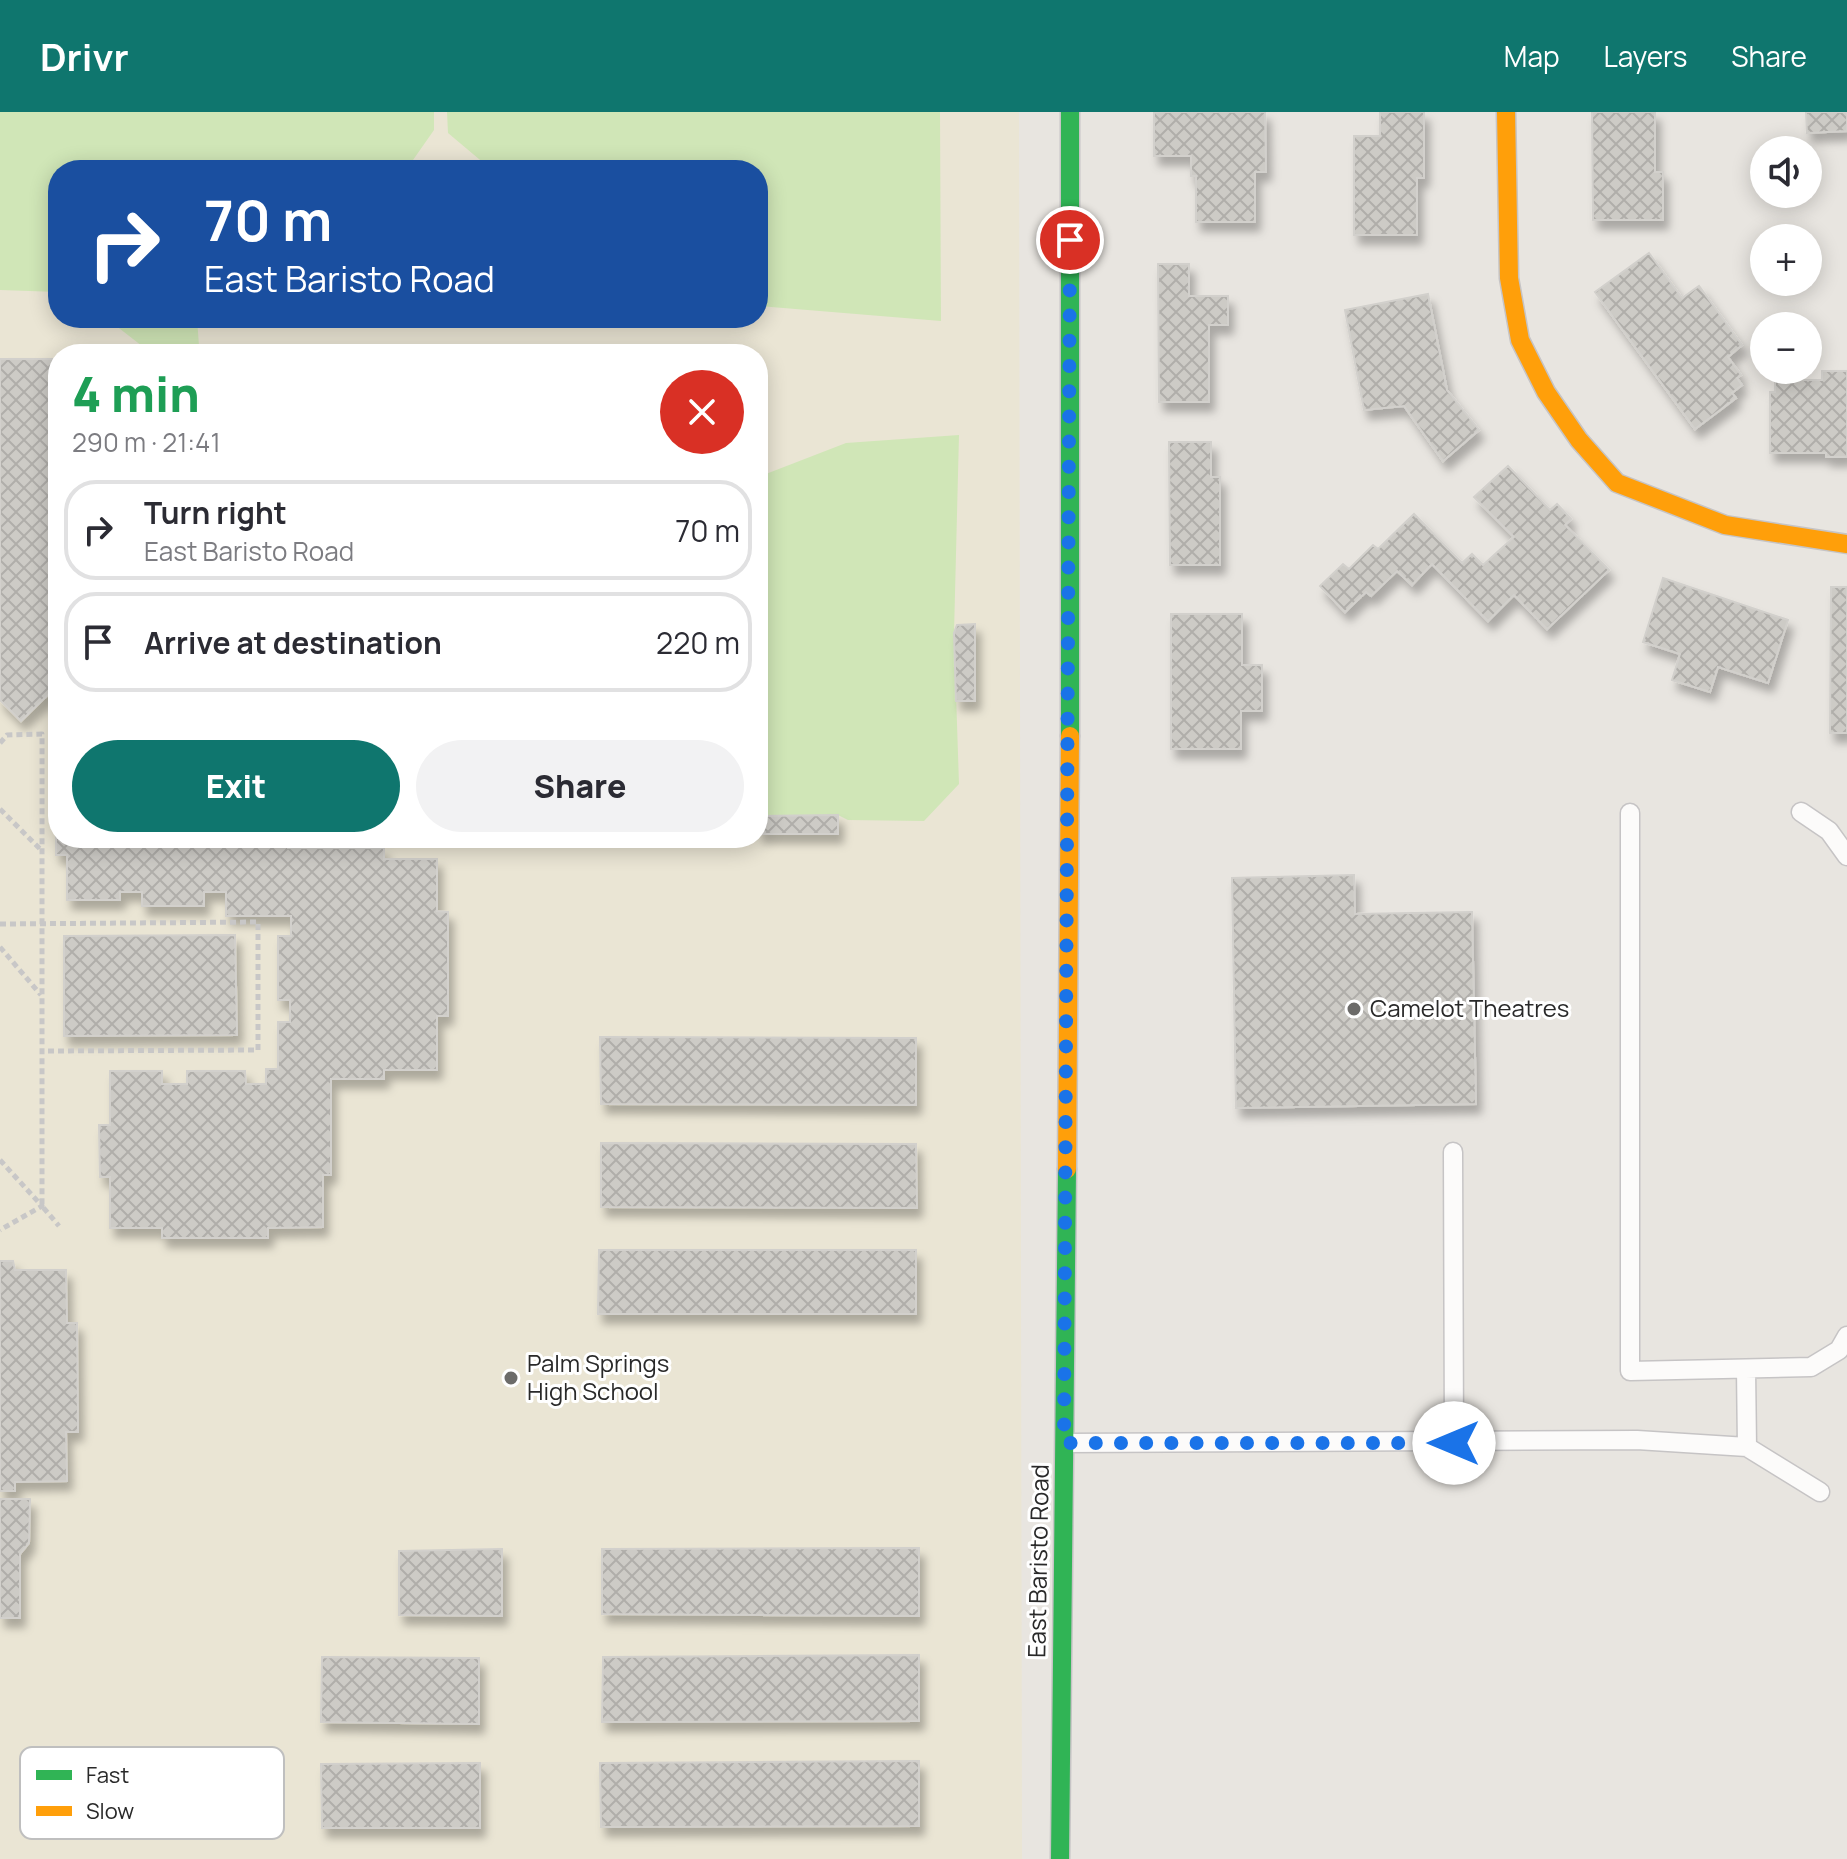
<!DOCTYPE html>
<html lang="en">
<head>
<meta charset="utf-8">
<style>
  body { margin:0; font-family:Manrope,sans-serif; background:#f2f2f3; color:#2b2b33; height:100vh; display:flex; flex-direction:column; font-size:30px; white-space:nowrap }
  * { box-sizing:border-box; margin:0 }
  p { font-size:26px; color:#7c7c81 }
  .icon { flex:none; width:44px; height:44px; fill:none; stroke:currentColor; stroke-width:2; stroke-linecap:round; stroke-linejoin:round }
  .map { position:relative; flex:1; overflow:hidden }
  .sheet { position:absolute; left:48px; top:232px; width:720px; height:504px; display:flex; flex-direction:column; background:#fff; border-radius:32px; box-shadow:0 4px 20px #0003 }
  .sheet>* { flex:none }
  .hud { position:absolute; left:48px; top:48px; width:720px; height:168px; border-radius:32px; box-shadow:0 4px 20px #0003; background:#1a4fa0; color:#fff; overflow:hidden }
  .tools { position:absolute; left:1750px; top:24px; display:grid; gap:16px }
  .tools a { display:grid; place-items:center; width:72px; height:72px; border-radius:50%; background:#fff; box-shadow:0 4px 20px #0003; font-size:40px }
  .pin { position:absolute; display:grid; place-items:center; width:68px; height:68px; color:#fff; margin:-34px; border:4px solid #fff; border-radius:50%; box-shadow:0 2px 8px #0007 }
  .me { position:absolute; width:88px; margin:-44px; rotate:270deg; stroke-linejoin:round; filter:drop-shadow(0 0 6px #0008) }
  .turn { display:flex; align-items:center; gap:28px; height:168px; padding:0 24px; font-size:36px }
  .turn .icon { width:104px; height:104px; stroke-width:2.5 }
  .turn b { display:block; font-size:56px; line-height:68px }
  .round { display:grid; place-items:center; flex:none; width:84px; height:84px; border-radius:42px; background:#f2f2f3 }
  .headline { display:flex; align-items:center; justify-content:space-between; height:136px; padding:0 24px }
  h1 { font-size:48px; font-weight:800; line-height:60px; color:#1e9e55 }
  .cta { display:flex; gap:16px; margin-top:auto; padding:16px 24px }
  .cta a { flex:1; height:92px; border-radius:48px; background:#0f766e; color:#fff; font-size:32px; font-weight:800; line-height:92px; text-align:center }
  .cta a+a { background:#f2f2f3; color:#2b2b33 }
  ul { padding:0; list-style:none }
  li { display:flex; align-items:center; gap:24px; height:100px; margin:0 16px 12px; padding:0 8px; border:4px solid #e1e1e2; border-radius:32px }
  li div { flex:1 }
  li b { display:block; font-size:30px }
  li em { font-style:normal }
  header { display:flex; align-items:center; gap:48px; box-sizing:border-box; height:112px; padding:0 40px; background:#0f766e; color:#fff }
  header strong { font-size:38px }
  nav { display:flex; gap:44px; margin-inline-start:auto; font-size:28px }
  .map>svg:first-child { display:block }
</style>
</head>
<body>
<header>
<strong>Drivr</strong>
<nav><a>Map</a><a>Layers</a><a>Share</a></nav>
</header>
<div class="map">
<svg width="1847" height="1747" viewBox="0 0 1847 1747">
  <defs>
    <pattern id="building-cross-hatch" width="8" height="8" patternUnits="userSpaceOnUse" patternTransform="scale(2)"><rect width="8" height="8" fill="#cdcbc6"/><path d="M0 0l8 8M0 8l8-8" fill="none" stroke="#b0aeaa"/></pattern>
    <filter id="shadow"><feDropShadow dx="5" dy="9" stdDeviation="4" flood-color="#0004"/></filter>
  </defs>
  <rect width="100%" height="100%" fill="#e8e5e0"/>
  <path fill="#eae5d4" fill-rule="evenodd" d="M 0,0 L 1019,0 L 1022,1747 L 0,1747 ZM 58,58 L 758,58 L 758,206 L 58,206 ZM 58,242 L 758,242 L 758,726 L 58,726 Z"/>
  <path fill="#d0e6b7" d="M 0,0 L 434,0 L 434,18 L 406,58 L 58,58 L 58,180 L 0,178 Z
    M 447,0 L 940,0 L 941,209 L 758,194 L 758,58 L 492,58 L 448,21 Z
    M 106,206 L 197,206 L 199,234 L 142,234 Z
    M 959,323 L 954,521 L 959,672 L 924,709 L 848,708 L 838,703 L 758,704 L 758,365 L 846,331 Z"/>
  <path fill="url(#building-cross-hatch)" stroke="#d2d0cc" stroke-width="2" filter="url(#shadow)" d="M 1154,0 L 1265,0 L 1266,60 L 1255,60 L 1255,110 L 1196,110 L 1196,64 L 1191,64 L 1191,44 L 1154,44 Z
    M 1380,0 L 1424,0 L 1424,66 L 1417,66 L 1417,123 L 1354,123 L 1354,24 L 1380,24 Z
    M 1592,0 L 1655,0 L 1655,60 L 1663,60 L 1663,108 L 1593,108 Z
    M 1806,0 L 1847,0 L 1847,19 L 1807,21 Z
    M 1649,141 L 1682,186 L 1699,174 L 1742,233 L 1728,245 L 1741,263 L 1737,266 L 1742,273 L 1732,281 L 1736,286 L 1695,317 L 1595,180 Z
    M 1158,152 L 1189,152 L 1189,184 L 1228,184 L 1228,213 L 1209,213 L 1209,290 L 1159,290 Z
    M 1428,182 L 1447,278 L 1479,318 L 1443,349 L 1404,294 L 1364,298 L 1345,198 Z
    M 0,247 L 58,247 L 58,573 L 21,609 L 0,588 Z
    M 1822,259 L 1847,259 L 1847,345 L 1826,345 L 1826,341 L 1770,341 L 1770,280 L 1775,280 L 1775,268 L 1822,268 Z
    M 1169,330 L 1211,330 L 1211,365 L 1220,365 L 1220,453 L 1170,453 Z
    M 1508,354 L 1550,398 L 1557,392 L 1571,407 L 1565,413 L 1609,458 L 1547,517 L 1514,483 L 1488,509 L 1432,452 L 1412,473 L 1397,459 L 1371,484 L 1366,480 L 1345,500 L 1320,474 L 1343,452 L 1349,457 L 1373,433 L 1378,437 L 1414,402 L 1462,451 L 1472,442 L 1483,453 L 1514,425 L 1474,385 Z
    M 1663,466 L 1788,508 L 1768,571 L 1718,555 L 1710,580 L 1672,568 L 1680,542 L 1643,530 Z
    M 1831,475 L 1847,475 L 1847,621 L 1830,621 Z
    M 1171,502 L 1242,502 L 1242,553 L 1262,553 L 1262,599 L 1241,599 L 1241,637 L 1171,637 Z
    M 975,512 L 975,589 L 956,589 L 954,521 L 957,513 Z
    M 56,683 L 58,726 L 287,726 L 288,736 L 384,736 L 384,747 L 437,747 L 437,799 L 448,800 L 448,904 L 437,904 L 437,958 L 384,958 L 384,967 L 331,967 L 331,1063 L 323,1063 L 323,1115 L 268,1116 L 268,1126 L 162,1126 L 162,1116 L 110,1116 L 110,1065 L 100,1065 L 99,1013 L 110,1013 L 110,959 L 162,959 L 162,972 L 187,972 L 187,959 L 245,959 L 246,972 L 266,972 L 266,957 L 278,957 L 278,910 L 290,910 L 290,888 L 278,888 L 278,824 L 291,824 L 291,804 L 226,804 L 226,780 L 204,780 L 204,794 L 142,794 L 142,780 L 120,780 L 120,788 L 67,788 L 67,743 L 56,743 Z
    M 838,703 L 838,722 L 758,722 L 758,704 Z
    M 1354,763 L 1355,802 L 1472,800 L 1476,992 L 1236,996 L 1232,766 Z
    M 235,823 L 237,923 L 64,924 L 64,824 Z
    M 600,925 L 916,926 L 916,993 L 601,992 Z
    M 601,1031 L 916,1032 L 917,1096 L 601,1095 Z
    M 599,1138 L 916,1138 L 916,1202 L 598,1202 Z
    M 0,1149 L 13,1149 L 15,1158 L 66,1158 L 67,1211 L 77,1211 L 78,1320 L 66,1320 L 67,1369 L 15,1370 L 15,1379 L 0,1379 Z
    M 0,1387 L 30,1387 L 29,1431 L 20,1442 L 20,1506 L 0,1506 Z
    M 919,1436 L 919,1504 L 602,1502 L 602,1437 Z
    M 502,1437 L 502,1504 L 399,1503 L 399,1439 Z
    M 919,1543 L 919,1609 L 602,1610 L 603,1545 Z
    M 322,1545 L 479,1546 L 479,1612 L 321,1610 Z
    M 919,1649 L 919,1714 L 601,1715 L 600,1651 Z
    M 480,1651 L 480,1716 L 322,1716 L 321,1652 Z"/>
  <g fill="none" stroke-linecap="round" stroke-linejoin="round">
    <defs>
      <path id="lane" d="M 1801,700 L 1829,719 L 1847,744
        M 1630,701 L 1630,1259 L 1811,1255 L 1839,1238 L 1847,1224
        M 1453,1040 L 1454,1331
        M 1746,1257 L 1747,1335
        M 1065,1331 L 1637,1328 L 1747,1335 L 1820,1380"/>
      <path id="fast" d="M 1070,0 L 1070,624
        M 1060,1747 L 1067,1057"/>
      <path id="slow" d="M 1506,0 L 1509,166 L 1520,228 L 1546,280 L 1579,328 L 1617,371 L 1725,413 L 1847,432
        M 1067,1057 L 1070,624"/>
    </defs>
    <use href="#lane" stroke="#c6c4c5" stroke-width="21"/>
    <use href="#fast" stroke="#c6c4c5" stroke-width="21"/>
    <use href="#slow" stroke="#c6c4c5" stroke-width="21"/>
    <path stroke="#c8c7c7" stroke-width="5" stroke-dasharray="6 4" stroke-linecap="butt" d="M 0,631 L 7,623 L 42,622 L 42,1094 L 59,1114
      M 0,697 L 42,739
      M 0,812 L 258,810 L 258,938 L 42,939
      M 0,835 L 41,883
      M 0,1048 L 42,1094 L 0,1118"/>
    <use href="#lane" stroke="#fcfbfa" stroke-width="18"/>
    <use href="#fast" stroke="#30b455" stroke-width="18"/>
    <use href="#slow" stroke="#ff9f0a" stroke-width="18"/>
  </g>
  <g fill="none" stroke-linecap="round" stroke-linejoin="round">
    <path stroke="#1a73e8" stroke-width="14" stroke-dasharray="0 25.2" d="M 1070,128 L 1064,1331 L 1454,1331"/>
  </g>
  <g fill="#6c6b69" stroke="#fff" stroke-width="3">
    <circle cx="1354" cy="897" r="8"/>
    <circle cx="511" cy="1266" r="8"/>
  </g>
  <g text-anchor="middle" stroke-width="6" stroke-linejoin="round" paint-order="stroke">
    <g font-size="24" fill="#292929" stroke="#fff" text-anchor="start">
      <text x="1370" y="905">Camelot Theatres</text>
      <text x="527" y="1260">Palm Springs<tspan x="527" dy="28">High School</tspan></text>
    </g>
    <g font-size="24" fill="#292929" stroke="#fff">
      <text transform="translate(1039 1449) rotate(-89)" y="8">East Baristo Road</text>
    </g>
  </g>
  <rect x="20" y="1635" width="264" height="92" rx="12" fill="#fff" stroke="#bfbfbf" stroke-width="2"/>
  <rect x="36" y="1658" width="36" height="10" fill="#30b455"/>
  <rect x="36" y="1694" width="36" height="10" fill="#ff9f0a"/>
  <g font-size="22" fill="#292929">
    <text x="86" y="1671">Fast</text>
    <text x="86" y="1707">Slow</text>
  </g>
</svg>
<div class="tools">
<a><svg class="icon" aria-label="sound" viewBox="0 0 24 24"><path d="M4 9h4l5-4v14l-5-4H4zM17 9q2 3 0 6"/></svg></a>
<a>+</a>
<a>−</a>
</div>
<div class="pin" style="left:1070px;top:128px;background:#d93025"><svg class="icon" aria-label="arrive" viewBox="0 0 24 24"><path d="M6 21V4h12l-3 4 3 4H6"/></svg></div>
<svg class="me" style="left:1454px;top:1331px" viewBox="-20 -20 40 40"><circle r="19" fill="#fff"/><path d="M0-13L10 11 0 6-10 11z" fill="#1a73e8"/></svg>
<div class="hud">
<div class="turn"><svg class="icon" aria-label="right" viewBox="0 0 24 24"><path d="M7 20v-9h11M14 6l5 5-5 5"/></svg><div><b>70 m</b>East Baristo Road</div></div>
</div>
<section class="sheet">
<div class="headline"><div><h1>4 min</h1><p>290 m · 21:41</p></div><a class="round" style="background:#d93025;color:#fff"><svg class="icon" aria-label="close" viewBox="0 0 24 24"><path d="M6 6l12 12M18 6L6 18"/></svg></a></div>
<ul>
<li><svg class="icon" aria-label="right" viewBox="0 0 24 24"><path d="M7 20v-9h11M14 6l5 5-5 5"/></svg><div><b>Turn right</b><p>East Baristo Road</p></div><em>70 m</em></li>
<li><svg class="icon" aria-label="arrive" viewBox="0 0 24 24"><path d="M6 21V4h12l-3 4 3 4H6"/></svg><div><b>Arrive at destination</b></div><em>220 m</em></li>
</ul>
<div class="cta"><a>Exit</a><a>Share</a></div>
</section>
</div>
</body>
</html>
